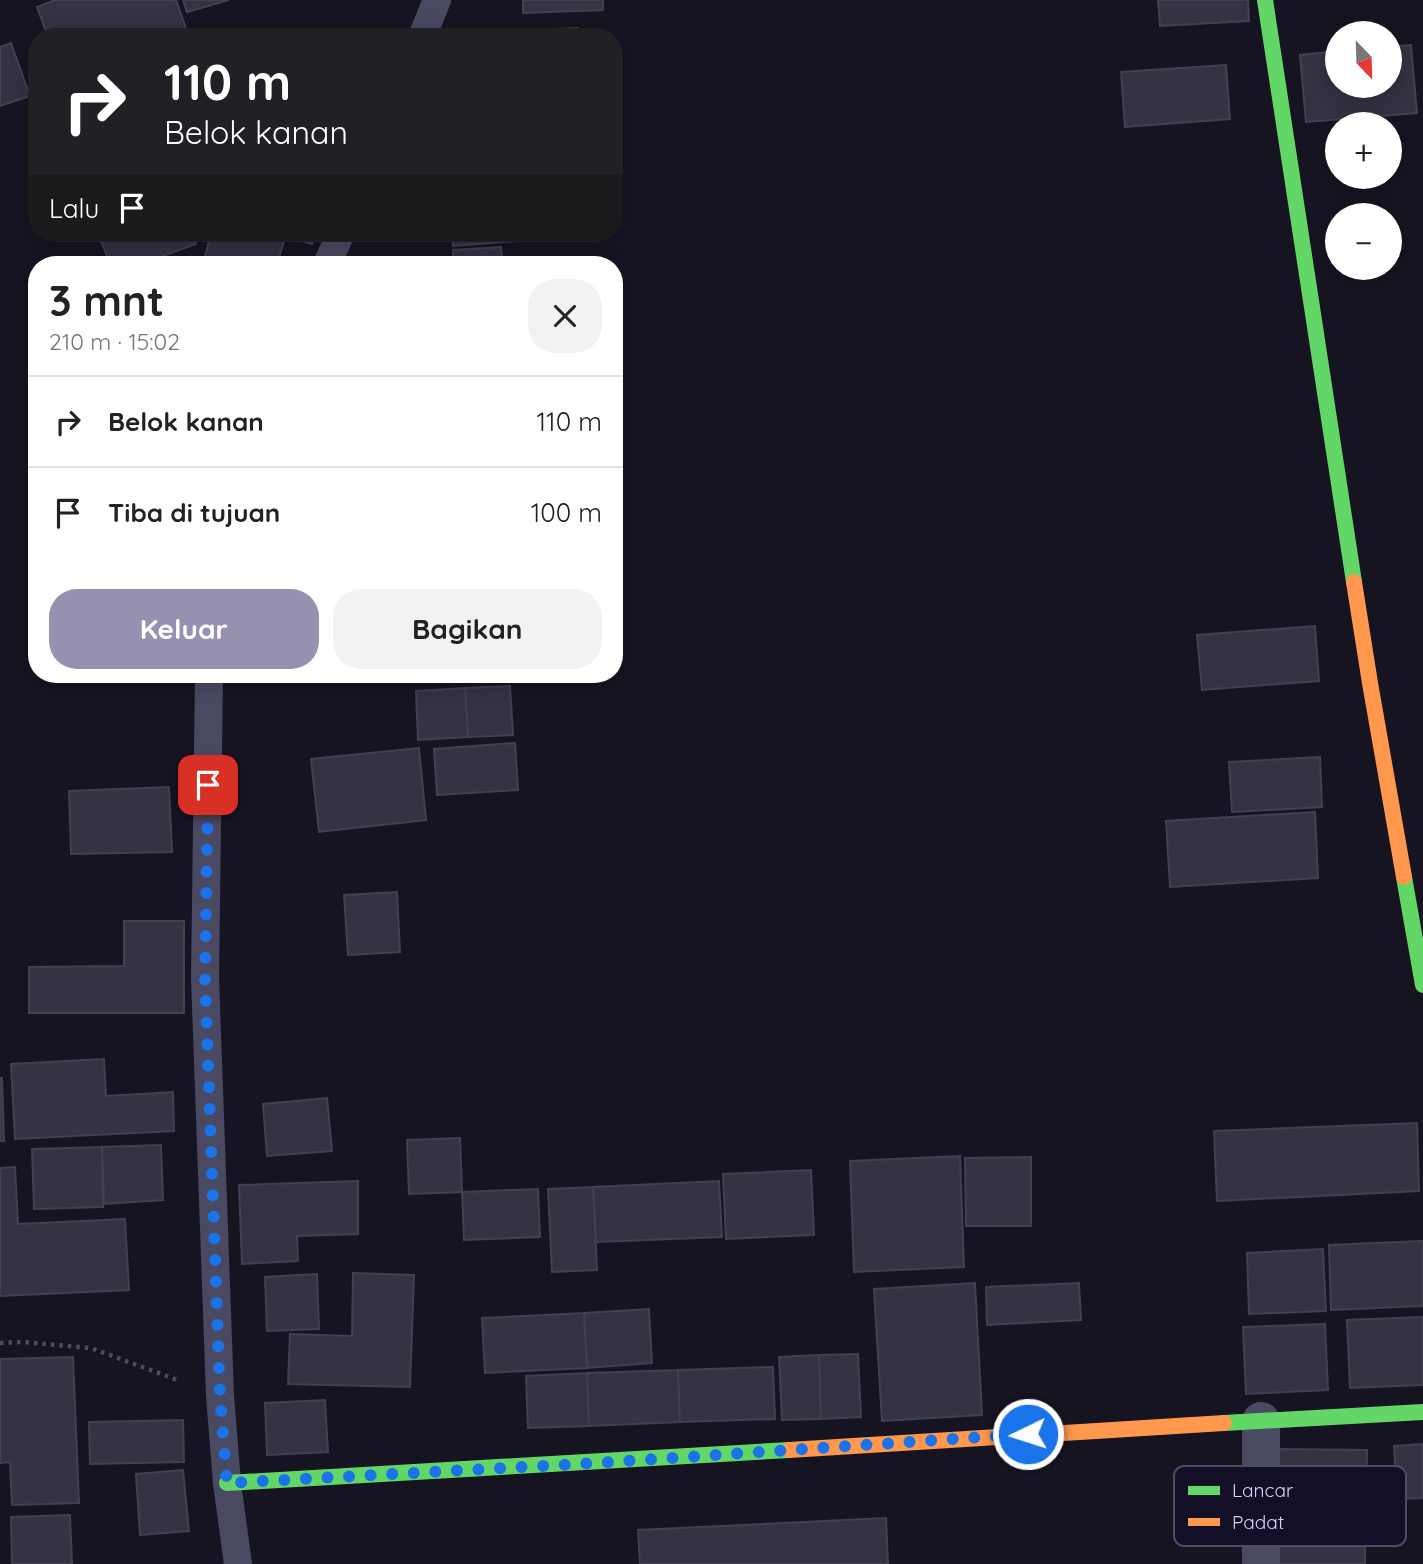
<!DOCTYPE html>
<html lang="id">
<head>
<meta charset="utf-8">
<style>
  body { margin:0; font-family:Quicksand,sans-serif; background:#f2f2f2; color:#222; height:100vh; display:flex; flex-direction:column; font-size:26px; white-space:nowrap }
  * { box-sizing:border-box; margin:0 }
  p { font-size:23px; color:#767676 }
  .icon { flex:none; width:38px; height:38px; fill:none; stroke:currentColor; stroke-width:2; stroke-linecap:round; stroke-linejoin:round }
  .map { position:relative; flex:1; overflow:hidden }
  .details { position:absolute; left:28px; top:256px; width:595px; height:427px; display:flex; flex-direction:column; background:#fff; border-radius:28px; box-shadow:0 4px 18px #0003 }
  .details>* { flex:none }
  .hud { position:absolute; left:28px; top:28px; width:595px; height:214px; border-radius:28px; box-shadow:0 4px 18px #0003; background:#202124; color:#fff; overflow:hidden }
  .needle { width:46px; rotate:157deg }
  .controls { position:absolute; left:1325px; top:21px; display:grid; gap:14px }
  .controls a { display:grid; place-items:center; width:77px; height:77px; border-radius:50%; background:#fff; box-shadow:0 4px 18px #0003; font-size:35px }
  .pin { position:absolute; display:grid; place-items:center; width:60px; height:60px; color:#fff; margin:-30px; border-radius:14px; box-shadow:0 4px 10px #0006 }
  .me { position:absolute; width:77px; margin:-38px; rotate:266deg; stroke-linejoin:round; filter:drop-shadow(0 0 5px #0008) }
  .turn { display:flex; align-items:center; gap:24px; height:147px; padding:0 21px; font-size:32px }
  .turn .icon { width:91px; height:91px; stroke-width:2.5 }
  .turn b { display:block; font-size:49px; line-height:60px }
  .then { display:flex; align-items:center; height:66px; padding:0 21px; background:#0003; gap:14px; font-size:26px }
  .round { display:grid; place-items:center; flex:none; width:74px; height:74px; border-radius:28px; background:#f2f2f2 }
  .headline { display:flex; align-items:center; justify-content:space-between; height:119px; padding:0 21px }
  h1 { font-size:42px; font-weight:700; line-height:52px }
  .button { display:flex; gap:14px; margin-top:auto; padding:14px 21px }
  .button a { flex:1; height:80px; border-radius:28px; background:#9591b1; color:#fff; font-size:28px; font-weight:700; line-height:80px; text-align:center }
  .button a+a { background:#f2f2f2; color:#222 }
  ul { padding:0; list-style:none }
  li { display:flex; align-items:center; gap:21px; height:91px; padding:0 21px; border-top:2px solid #e0e0e0 }
  li div { flex:1 }
  li b { display:block; font-size:26px }
  li em { font-style:normal }
  .map>svg:first-child { display:block }
</style>
</head>
<body>
<div class="map">
<svg width="1423" height="1564" viewBox="0 0 1423 1564">
  <rect width="100%" height="100%" fill="#161421"/>
  <path fill="#343243" stroke="#433f54" stroke-width="2" d="M 55,0 L 176,0 L 189,37 L 48,37 L 37,7 Z
    M 183,0 L 229,0 L 187,12 Z
    M 523,0 L 603,0 L 603,10 L 523,13 Z
    M 1158,0 L 1248,0 L 1249,21 L 1160,26 Z
    M 578,28 L 578,37 L 504,37 L 503,31 Z
    M 11,43 L 30,96 L 0,106 L 0,47 Z
    M 1411,45 L 1417,113 L 1306,122 L 1300,55 L 1337,51 L 1337,86 L 1390,86 L 1390,47 Z
    M 1226,65 L 1230,119 L 1125,127 L 1121,72 Z
    M 98,233 L 191,233 L 196,244 L 141,264 L 110,264 Z
    M 211,233 L 254,233 L 284,241 L 279,258 L 296,264 L 203,264 Z
    M 276,233 L 317,233 L 312,244 Z
    M 452,233 L 568,233 L 569,237 L 453,246 Z
    M 501,247 L 503,264 L 453,264 L 453,250 Z
    M 1315,626 L 1319,681 L 1202,690 L 1197,635 Z
    M 510,686 L 513,735 L 468,737 L 465,688 Z
    M 465,688 L 468,737 L 418,740 L 416,691 Z
    M 515,743 L 518,790 L 437,795 L 434,749 Z
    M 419,748 L 426,820 L 319,832 L 311,759 Z
    M 1320,757 L 1322,807 L 1232,812 L 1229,762 Z
    M 169,787 L 172,852 L 71,854 L 69,791 Z
    M 1315,812 L 1318,878 L 1170,887 L 1166,821 Z
    M 397,892 L 400,952 L 348,955 L 344,895 Z
    M 124,921 L 184,921 L 184,1013 L 29,1013 L 29,967 L 124,966 Z
    M 104,1059 L 106,1096 L 173,1092 L 174,1131 L 15,1139 L 11,1064 Z
    M 0,1078 L 2,1078 L 4,1141 L 0,1141 Z
    M 327,1098 L 332,1151 L 267,1156 L 263,1104 Z
    M 1417,1123 L 1419,1191 L 1217,1201 L 1214,1131 Z
    M 460,1138 L 462,1192 L 409,1194 L 407,1140 Z
    M 161,1145 L 163,1200 L 104,1204 L 102,1147 Z
    M 102,1147 L 103,1207 L 34,1209 L 32,1149 Z
    M 960,1156 L 964,1267 L 854,1272 L 850,1161 Z
    M 1031,1157 L 1031,1226 L 966,1226 L 965,1158 Z
    M 15,1167 L 18,1224 L 125,1219 L 129,1290 L 0,1296 L 0,1168 Z
    M 811,1170 L 814,1235 L 726,1239 L 723,1174 Z
    M 358,1181 L 358,1234 L 297,1236 L 298,1261 L 242,1264 L 239,1185 Z
    M 719,1181 L 722,1237 L 596,1242 L 593,1187 Z
    M 593,1187 L 597,1270 L 552,1272 L 548,1189 Z
    M 538,1189 L 540,1237 L 464,1240 L 462,1192 Z
    M 1423,1241 L 1423,1306 L 1331,1310 L 1329,1245 Z
    M 1323,1249 L 1326,1311 L 1249,1314 L 1247,1253 Z
    M 353,1273 L 414,1275 L 410,1387 L 288,1384 L 290,1334 L 352,1336 Z
    M 317,1274 L 319,1329 L 267,1331 L 265,1277 Z
    M 975,1283 L 982,1415 L 882,1421 L 874,1289 Z
    M 1079,1283 L 1081,1320 L 987,1325 L 986,1287 Z
    M 649,1309 L 652,1363 L 587,1368 L 584,1313 Z
    M 584,1313 L 587,1368 L 485,1373 L 482,1318 Z
    M 1423,1317 L 1423,1385 L 1350,1388 L 1347,1320 Z
    M 1325,1324 L 1328,1390 L 1246,1394 L 1243,1327 Z
    M 858,1354 L 861,1417 L 821,1419 L 819,1355 Z
    M 819,1355 L 821,1419 L 782,1420 L 779,1357 Z
    M 73,1357 L 79,1503 L 12,1505 L 10,1462 L 0,1463 L 0,1359 Z
    M 773,1367 L 775,1419 L 680,1422 L 678,1370 Z
    M 678,1370 L 680,1422 L 589,1426 L 587,1373 Z
    M 587,1373 L 589,1426 L 528,1428 L 526,1376 Z
    M 325,1400 L 328,1452 L 267,1455 L 265,1403 Z
    M 183,1420 L 184,1462 L 90,1464 L 89,1422 Z
    M 1423,1444 L 1423,1498 L 1397,1499 L 1394,1446 Z
    M 1279,1449 L 1367,1450 L 1365,1564 L 1277,1564 Z
    M 183,1470 L 189,1531 L 140,1535 L 136,1474 Z
    M 70,1515 L 72,1564 L 12,1564 L 11,1517 Z
    M 886,1518 L 888,1564 L 640,1564 L 638,1530 Z"/>
  <g fill="none" stroke-linecap="round" stroke-linejoin="round">
    <path stroke="#44505f" stroke-width="4.5" stroke-dasharray="3.5 5" stroke-linecap="butt" d="M 0,1343 L 22,1342 L 91,1348 L 180,1381"/>
    <path stroke="#4a4962" stroke-width="28" d="M 422,37 L 437,0
      M 327,264 L 341,233
      M 209,674 L 205,978 L 220,1396 L 227,1483 L 238,1564"/>
    <path stroke="#4a4962" stroke-width="38" d="M 1261,1421 L 1261,1564"/>
    <path stroke="#63d668" stroke-width="16" d="M 1265,0 L 1354,582
      M 1404,877 L 1423,985
      M 1224,1423 L 1423,1412
      M 227,1483 L 789,1450"/>
    <path stroke="#ff974d" stroke-width="16" d="M 1354,582 L 1370,683 L 1404,877
      M 789,1450 L 1224,1423"/>
  </g>
  <g fill="none" stroke-linecap="round" stroke-linejoin="round">
    <path stroke="#1a73e8" stroke-width="12" stroke-dasharray="0 21.6" d="M 208,785 L 205,978 L 220,1396 L 227,1483 L 597,1463 L 1028,1434"/>
  </g>
  <rect x="1174" y="1466" width="232" height="80" rx="10" fill="#130f26" stroke="#4e4a67" stroke-width="2"/>
  <rect x="1188" y="1486" width="32" height="9" fill="#63d668"/>
  <rect x="1188" y="1518" width="32" height="8" fill="#ff974d"/>
  <g font-size="19" fill="#d9d4ff">
    <text x="1232" y="1497">Lancar</text>
    <text x="1232" y="1529">Padat</text>
  </g>
</svg>
<div class="controls">
<a><svg class="needle" viewBox="-14 -14 28 28"><path d="M0-13l5 13h-10z" fill="#e53935"/><path d="M0 13l5-13h-10z" fill="#767676"/></svg></a>
<a>+</a>
<a>−</a>
</div>
<div class="pin" style="left:208px;top:785px;background:#d93025"><svg class="icon" aria-label="arrive" viewBox="0 0 24 24"><path d="M6 21V4h12l-3 4 3 4H6"/></svg></div>
<svg class="me" style="left:1028px;top:1434px" viewBox="-20 -20 40 40"><circle r="17" fill="#1a73e8" stroke="#fff" stroke-width="3"/><path d="M0-11L8 9 0 5-8 9z" fill="#fff"/></svg>
<div class="hud">
<div class="turn"><svg class="icon" aria-label="right" viewBox="0 0 24 24"><path d="M7 20v-9h11M14 6l5 5-5 5"/></svg><div><b>110 m</b>Belok kanan</div></div>
<div class="then">Lalu<svg class="icon" aria-label="arrive" viewBox="0 0 24 24"><path d="M6 21V4h12l-3 4 3 4H6"/></svg></div>
</div>
<section class="details">
<div class="headline"><div><h1>3 mnt</h1><p>210 m · 15:02</p></div><a class="round"><svg class="icon" aria-label="close" viewBox="0 0 24 24"><path d="M6 6l12 12M18 6L6 18"/></svg></a></div>
<ul>
<li><svg class="icon" aria-label="right" viewBox="0 0 24 24"><path d="M7 20v-9h11M14 6l5 5-5 5"/></svg><div><b>Belok kanan</b></div><em>110 m</em></li>
<li><svg class="icon" aria-label="arrive" viewBox="0 0 24 24"><path d="M6 21V4h12l-3 4 3 4H6"/></svg><div><b>Tiba di tujuan</b></div><em>100 m</em></li>
</ul>
<div class="button"><a>Keluar</a><a>Bagikan</a></div>
</section>
</div>
</body>
</html>
